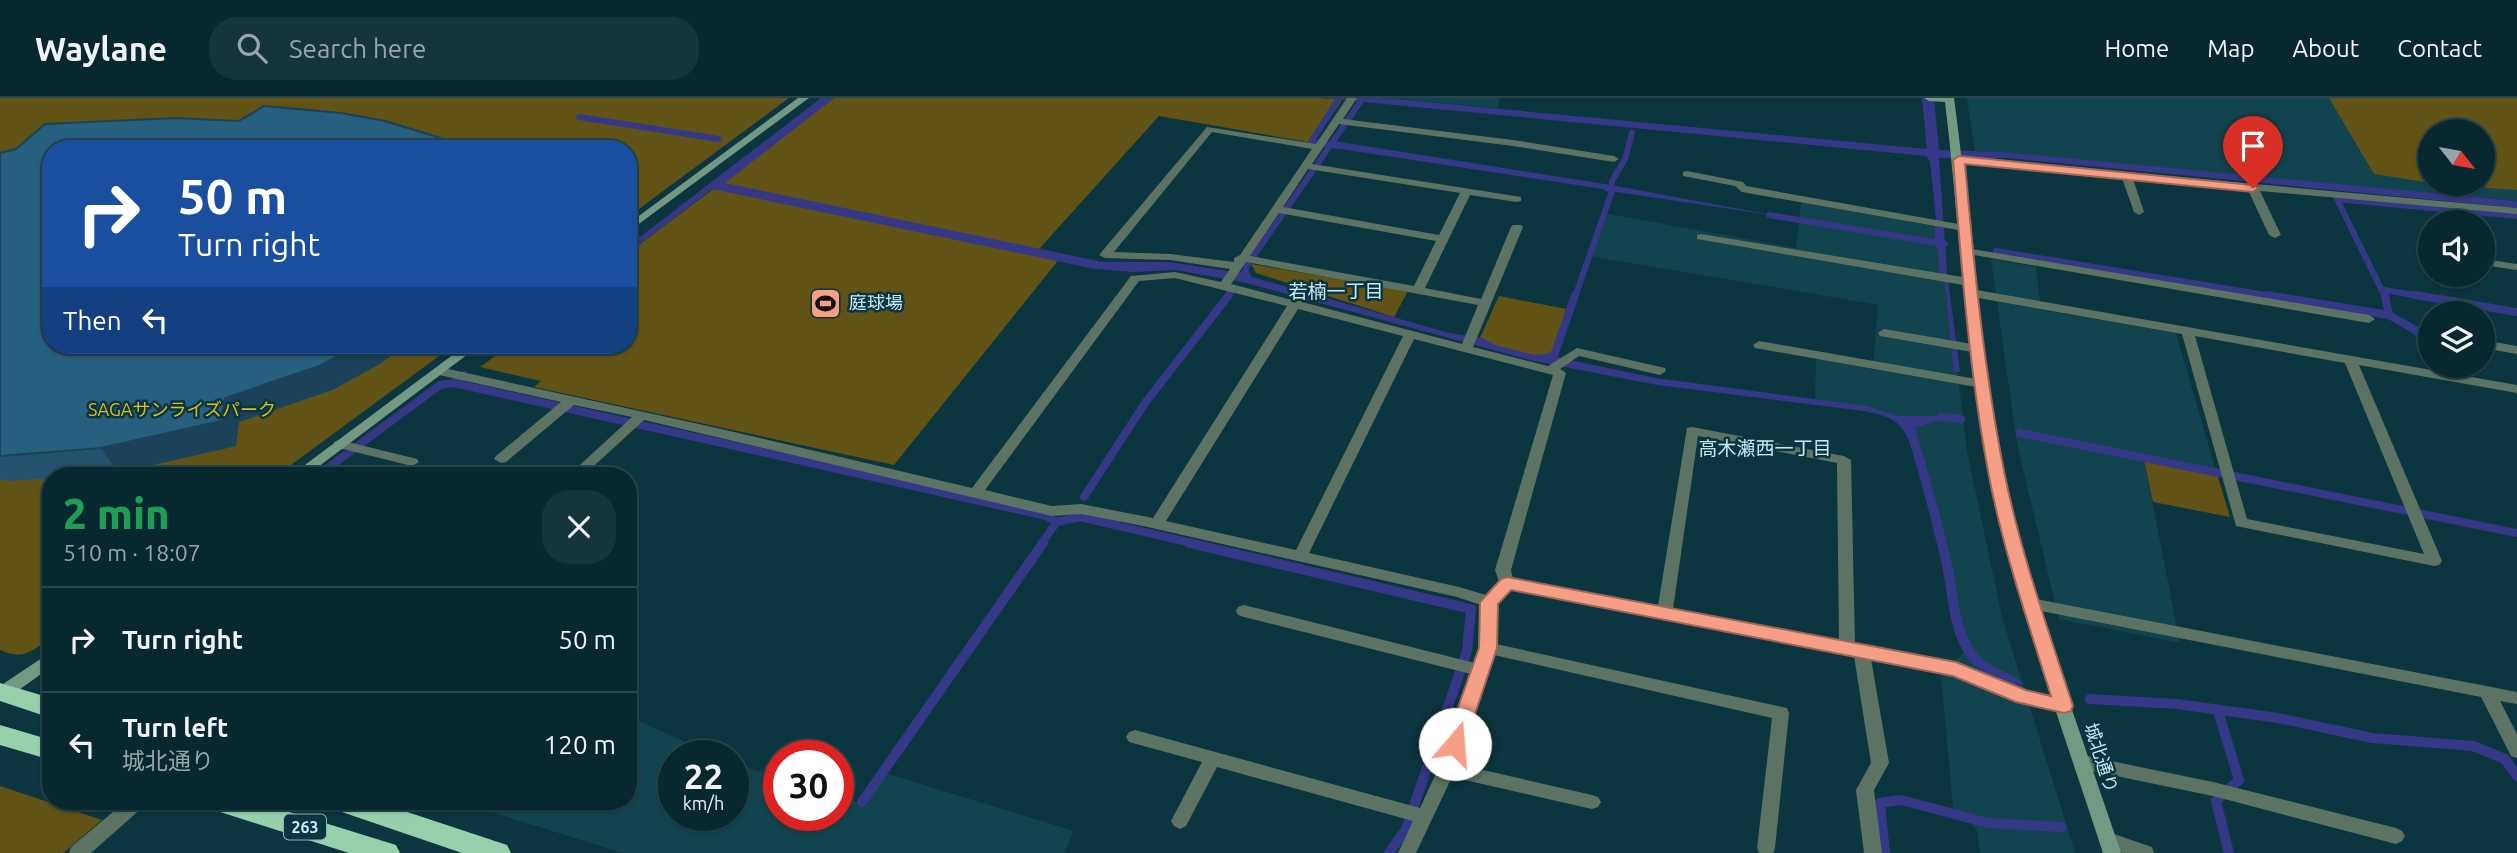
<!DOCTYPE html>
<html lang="en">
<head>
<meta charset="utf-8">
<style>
  body { margin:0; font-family:Ubuntu,"Noto Sans JP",sans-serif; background:#16343b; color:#f1f3f6; height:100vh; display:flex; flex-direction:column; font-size:26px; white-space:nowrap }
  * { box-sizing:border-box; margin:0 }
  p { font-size:23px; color:#98a6aa }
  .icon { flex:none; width:38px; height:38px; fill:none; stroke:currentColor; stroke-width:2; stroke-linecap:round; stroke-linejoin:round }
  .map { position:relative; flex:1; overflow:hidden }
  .details { position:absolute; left:42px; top:369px; width:595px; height:343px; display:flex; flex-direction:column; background:#08282f; border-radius:28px; box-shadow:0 2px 5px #0004,0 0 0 2px #29444b }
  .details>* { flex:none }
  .banner { position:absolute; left:42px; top:42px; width:595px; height:214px; border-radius:28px; box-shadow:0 2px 5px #0004,0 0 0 2px #29444b; background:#1a4fa0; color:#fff; overflow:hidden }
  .needle { width:46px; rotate:121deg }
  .buttons { position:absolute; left:2418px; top:21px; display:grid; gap:14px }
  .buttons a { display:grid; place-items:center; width:77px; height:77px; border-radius:50%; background:#08282f; box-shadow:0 2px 5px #0004,0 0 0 2px #29444b; font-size:35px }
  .speed { position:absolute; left:658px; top:642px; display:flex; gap:14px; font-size:35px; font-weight:700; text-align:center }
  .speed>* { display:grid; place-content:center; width:91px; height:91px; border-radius:50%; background:#08282f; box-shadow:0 2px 5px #0004,0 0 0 2px #29444b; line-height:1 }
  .speed small { font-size:18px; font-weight:400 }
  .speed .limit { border:10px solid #d22; background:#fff; color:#111 }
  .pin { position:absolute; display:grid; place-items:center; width:60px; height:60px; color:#fff; margin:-72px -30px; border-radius:50% 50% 50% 0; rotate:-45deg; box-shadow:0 0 7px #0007 }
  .pin .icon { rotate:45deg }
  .me { position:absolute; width:77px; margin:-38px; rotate:18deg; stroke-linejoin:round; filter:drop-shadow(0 0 5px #0008) }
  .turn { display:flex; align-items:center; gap:24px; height:147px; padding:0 21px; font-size:32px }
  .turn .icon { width:91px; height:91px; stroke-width:2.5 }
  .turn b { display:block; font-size:49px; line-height:60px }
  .then { display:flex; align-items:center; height:66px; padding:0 21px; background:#0003; gap:14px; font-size:26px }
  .round { display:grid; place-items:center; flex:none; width:74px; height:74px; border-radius:28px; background:#16343b }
  .headline { display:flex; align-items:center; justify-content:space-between; height:119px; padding:0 21px }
  h1 { font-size:42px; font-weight:800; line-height:52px; color:#1e9e55 }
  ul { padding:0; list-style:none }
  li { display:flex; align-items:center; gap:21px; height:105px; padding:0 21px; border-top:2px solid #29444b }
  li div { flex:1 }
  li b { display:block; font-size:26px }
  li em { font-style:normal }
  header { display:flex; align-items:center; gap:42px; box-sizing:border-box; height:98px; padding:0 35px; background:#08282f; border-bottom:2px solid #29444b }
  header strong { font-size:33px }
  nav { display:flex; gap:38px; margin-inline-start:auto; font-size:24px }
  .search { width:490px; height:63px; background:#16343b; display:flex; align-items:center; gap:18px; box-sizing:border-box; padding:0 24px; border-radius:28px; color:#98a6aa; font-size:26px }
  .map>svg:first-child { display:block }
</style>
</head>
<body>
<header>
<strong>Waylane</strong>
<div class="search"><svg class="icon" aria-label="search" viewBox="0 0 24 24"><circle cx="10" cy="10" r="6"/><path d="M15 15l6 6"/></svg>Search here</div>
<nav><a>Home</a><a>Map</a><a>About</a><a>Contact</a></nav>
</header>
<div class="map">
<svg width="2517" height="755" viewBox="0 0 2517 755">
  <rect width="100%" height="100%" fill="#0b353f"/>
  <path fill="#12444f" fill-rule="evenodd" d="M 1387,0 L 1500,0 L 1497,10 Z
    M 1967,0 L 2517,0 L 2517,103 L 1975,53 ZM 2431,33 L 2483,33 L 2483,86 L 2431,86 Z
    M 1801,104 L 1940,127 L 1967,353 L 2002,519 L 2075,755 L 1980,755 L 1977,732 L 1953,709 L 1941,578 L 1966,553 L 1940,429 L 1907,325 L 1867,310 L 1815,305 L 1816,260 L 1873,271 L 1878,207 L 1590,158 L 1603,115 L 1796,150 Z
    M 1991,161 L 2036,169 L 2041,212 L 2176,235 L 2217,376 L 2144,362 L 2180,545 L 2059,521 L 2017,346 Z
    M 628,618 L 717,658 L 674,658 L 674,718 L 733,718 L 733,665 L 779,679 L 779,718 L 838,718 L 838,698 L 864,706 L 888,676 L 1074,733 L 1064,755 L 623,755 L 459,704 L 628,704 Z"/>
  <path fill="#605315" d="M 0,0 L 789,0 L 628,119 L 628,51 L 51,51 L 51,247 L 454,247 L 276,378 L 51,378 L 51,540 C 30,554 24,562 0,552 Z
    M 834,0 L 1322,0 L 1342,2 L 1313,45 L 1159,18 L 1040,150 L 1057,164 L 894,367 L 534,289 L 541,283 L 480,269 L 510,247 L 628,247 L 628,155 Z
    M 2329,0 L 2517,0 L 2517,92 L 2434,86 L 2483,86 L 2483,33 L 2431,33 L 2431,85 L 2374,76 Z
    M 1251,166 L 1408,193 L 1394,219 L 1256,175 Z
    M 1499,198 L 1572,212 L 1555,265 L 1511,255 L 1479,242 Z
    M 2144,362 L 2217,376 L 2230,419 L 2153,404 Z
    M 0,688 L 102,722 L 63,755 L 0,755 Z"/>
  <path fill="#353887" d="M 821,0 L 834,0 L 725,85 L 1103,164 L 1170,164 L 1239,175 L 1246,169 L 1252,179 L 1449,235 L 1483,240 L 1495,247 L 1535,257 L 1555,255 L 1560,260 L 1656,280 L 1867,308 L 1897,318 L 1950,318 L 1915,330 C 1929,376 1942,423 1953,471 C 1959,497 1958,525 1973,549 C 1988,574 2006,569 2024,586 C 2014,587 2007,584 1998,581 C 1947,563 1951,507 1941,463 C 1934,432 1926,401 1917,370 C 1913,356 1909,335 1898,326 C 1889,317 1875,316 1864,313 L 1657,287 L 1534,263 L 1242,184 L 1176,172 L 1133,174 L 1095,171 L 712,91 L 628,155 L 628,148 Z
    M 1322,0 L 1384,0 L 1927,51 L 1922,0 L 1934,0 L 1939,52 L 2002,54 L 2517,103 L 2517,110 L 2006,60 L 1939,60 L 1947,174 L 1960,274 L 1954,274 L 1945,186 L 1939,174 L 1938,150 L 1934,145 L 1936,120 L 1930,64 L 1926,58 Z
    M 1334,43 L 1611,87 L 1777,118 L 1617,94 L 1611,96 L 1603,91 L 1327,49 Z"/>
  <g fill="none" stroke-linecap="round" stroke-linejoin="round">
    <path stroke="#353887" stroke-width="6" d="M 579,19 L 719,41
      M 1338,48 L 1311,44 L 1339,0
      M 2337,101 L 2385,199
      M 2337,101 L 2517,118
      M 1769,117 L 1945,146
      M 1996,153 L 2278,199
      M 1245,177 L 1246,169 L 1363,0
      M 2384,192 L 2426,199
      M 1227,199 L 1232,193
      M 1575,199 L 1611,96 L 1612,83 L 1625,61 L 1632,35"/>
    <path stroke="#353887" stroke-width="8" d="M 2267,197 L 2389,217
      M 2385,197 L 2389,217 L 2417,233 L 2431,260
      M 2415,197 L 2517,214
      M 1548,261 L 1555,255 L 1575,197
      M 464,277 L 454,285 L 1046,418 L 1057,424 L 1041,446
      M 1941,319 L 1961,321
      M 2020,335 L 2517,435
      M 317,378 L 440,287 L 454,285
      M 1084,399 L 1145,305 L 1229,197
      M 1057,424 L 1080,419 L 1196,446"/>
    <path stroke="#353887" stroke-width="10" d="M 1189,445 L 1471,511 L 1467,553 L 1406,731 L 1389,755
      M 2090,601 L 2177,606 L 2278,620 L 2372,640 L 2473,648 L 2505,661 L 2517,678
      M 2218,613 L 2239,682 L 2216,703 L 2229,755
      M 862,704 L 1043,445
      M 1885,755 L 1880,705 L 1901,702 L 1988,725 L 2062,729"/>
    <path fill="#5c7364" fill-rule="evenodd" d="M 1347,0 L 1357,0 L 1343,21 L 1513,42 L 1614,58 L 1619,61 L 1614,64 L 1513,48 L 1339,26 L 1312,66 L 1521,99 L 1521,103 L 1517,104 L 1470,97 L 1425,190 L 1481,201 L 1511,129 L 1513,127 L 1521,127 L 1523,129 L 1473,249 L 1548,268 L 1577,250 L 1665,270 L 1666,273 L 1660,277 L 1579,258 L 1560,271 L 1566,275 L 1511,472 L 1513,481 L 1658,508 L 1687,330 L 1692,329 L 1844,358 L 1851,362 L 1855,546 L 1956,565 L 2025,593 L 2070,603 L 2072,608 L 2070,613 L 2064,614 L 2016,604 L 1953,577 L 1871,561 L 1889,665 L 1874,692 L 1882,755 L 1864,755 L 1856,692 L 1871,665 L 1854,558 L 1847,558 L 1841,555 L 1668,521 L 1664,523 L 1658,519 L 1510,491 L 1497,506 L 1496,546 L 1787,610 L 1789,615 L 1775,750 L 1773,755 L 1759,755 L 1757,750 L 1772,620 L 1494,557 L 1457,666 L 1592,697 L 1598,699 L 1601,704 L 1598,709 L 1592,711 L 1452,679 L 1416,755 L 1398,755 L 1413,723 L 1217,669 L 1186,728 L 1180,731 L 1174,728 L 1171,723 L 1202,664 L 1129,644 L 1126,639 L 1129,634 L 1135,632 L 1420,710 L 1438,671 L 1471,576 L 1244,519 L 1238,517 L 1236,513 L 1238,509 L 1244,507 L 1475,565 L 1480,550 L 1481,507 L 1457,499 L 1143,428 L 1081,416 L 1052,418 L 644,322 L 583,378 L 568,378 L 632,319 L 574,307 L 506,364 L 501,365 L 494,361 L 496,358 L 561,304 L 439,277 L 433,273 L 439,269 L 717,330 L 972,390 L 1131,178 L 1175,174 L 1221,184 L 1230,171 L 1170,162 L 1105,160 L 1099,157 L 1207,29 L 1316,46 ZM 1212,34 L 1312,51 L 1240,157 L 1234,160 L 1234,164 L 1170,156 L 1114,154 ZM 1308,71 L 1460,95 L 1439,137 L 1283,109 ZM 1279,115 L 1436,143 L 1414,188 L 1250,158 ZM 1246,164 L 1478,207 L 1462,246 L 1302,204 L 1300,201 L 1292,202 L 1231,186 ZM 1175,180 L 1287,208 L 1153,420 L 1081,406 L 1052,408 L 985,392 L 1139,183 ZM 1298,211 L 1403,238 L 1296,452 L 1166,423 ZM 1414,241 L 1553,277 L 1495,472 L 1499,484 L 1486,497 L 1459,489 L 1309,455 ZM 1698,338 L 1837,365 L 1839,543 L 1673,511 Z
      M 1959,59 L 2517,110 L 2517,116 L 2260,93 L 2281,137 L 2275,140 L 2269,137 L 2248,92 L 2133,81 L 2144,114 L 2139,117 L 2134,114 L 2122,80 L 1955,64 L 1955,60 Z
      M 1687,73 L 1743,84 L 1746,88 L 1964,127 L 1970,130 L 1964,133 L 1742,94 L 1735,88 L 1683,78 L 1683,74 Z
      M 1701,136 L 1969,180 L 1975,184 L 1969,188 L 1697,141 L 1697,137 Z
      M 1966,150 L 2369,217 L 2375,221 L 2369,225 L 1962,155 L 1962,151 Z
      M 2483,161 L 2517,166 L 2517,172 L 2483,167 Z
      M 1971,191 L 2517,287 L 2517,295 L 2359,267 L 2442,463 L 2439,467 L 2434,468 L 2236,428 L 2182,236 L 1967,198 L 1967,192 ZM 2195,238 L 2345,265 L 2424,456 L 2247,421 Z
      M 1884,231 L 1978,247 L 1984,251 L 1978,255 L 1880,238 L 1878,235 Z
      M 2483,242 L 2517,248 L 2517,256 L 2483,250 Z
      M 1759,243 L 1982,282 L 1988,286 L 1982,290 L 1755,250 L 1753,247 Z
      M 340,342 L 417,361 L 419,364 L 412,368 L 335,349 L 333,346 L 335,343 Z
      M 2031,500 L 2517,594 L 2517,606 L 2500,603 L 2517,636 L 2517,660 L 2511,658 L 2481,599 L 2026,510 L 2023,506 L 2026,502 Z
      M 2082,657 L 2213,684 L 2396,730 L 2402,733 L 2405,738 L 2402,743 L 2396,746 L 2213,698 L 2082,671 L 2076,669 L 2073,664 L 2076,659 Z
      M 125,704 L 146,704 L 143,709 L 91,755 L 69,755 L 71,749 Z
      M 2108,734 L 2152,749 L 2154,755 L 2123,755 L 2102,747 L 2099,742 L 2102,737 Z"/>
    <path fill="#749982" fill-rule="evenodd" d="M 798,0 L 809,0 L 628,134 L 628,126 Z
      M 1924,0 L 1954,0 C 1971,124 1976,251 2003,374 C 2031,504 2079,629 2121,755 L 2103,755 C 2062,629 2015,503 1989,373 C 1964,252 1960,127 1945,4 L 1929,3 Z
      M 466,247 L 480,247 L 306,378 L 290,378 Z
      M 51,554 L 51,569 L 9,599 L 0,600 L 0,588 Z"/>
    <path fill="#96d1ac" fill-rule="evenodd" d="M 0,585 L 51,600 L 51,620 L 0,603 Z
      M 0,627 L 51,642 L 51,662 L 0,647 Z
      M 210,704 L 257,704 L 396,747 L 400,755 L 349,755 L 214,712 Z
      M 332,704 L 377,704 L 507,747 L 511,755 L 462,755 L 336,712 Z"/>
  </g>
  <path fill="#22526d" d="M 0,55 L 51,247 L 406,247 L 378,267 L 332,292 L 239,324 L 236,348 L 118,375 L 76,378 L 51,378 L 51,380 L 11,383 L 0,381 Z"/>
  <path fill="#1b4259" d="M 359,247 L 406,247 L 378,267 L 332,292 L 239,324 L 236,348 L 118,375 L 101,350 Z"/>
  <path fill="#275f7f" stroke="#1b4259" stroke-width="2" d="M 264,8 L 341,15 L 385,23 L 477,51 L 51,51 L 51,247 L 359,247 L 319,268 L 225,300 L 221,323 L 101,350 L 0,358 L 0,55 L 16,51 L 45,26 L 176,20 L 239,23 Z"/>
  <path fill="#f49f86" stroke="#9f6757" stroke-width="2" d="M 1959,58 L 2253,87 L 2259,90 L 2253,94 L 1965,66 C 1974,168 1984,272 2004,373 C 2020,453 2048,531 2073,608 L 2071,613 L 2064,615 L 2016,604 L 1953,578 L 1511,492 L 1498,506 L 1497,550 L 1465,646 L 1462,651 L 1448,651 L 1445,646 L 1479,550 L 1480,504 L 1501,481 L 1507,479 L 1956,564 L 2026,592 L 2051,598 C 2028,524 2002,449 1988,373 C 1969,271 1961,165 1953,62 Z"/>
  <defs>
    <symbol id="stadium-square" viewBox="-11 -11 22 22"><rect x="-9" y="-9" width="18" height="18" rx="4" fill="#f49f86" stroke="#0b353f"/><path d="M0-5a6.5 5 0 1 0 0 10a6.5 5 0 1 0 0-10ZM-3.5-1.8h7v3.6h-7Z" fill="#111"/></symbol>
  </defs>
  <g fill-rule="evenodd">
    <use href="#stadium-square" x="808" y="188" width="35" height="35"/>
  </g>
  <g text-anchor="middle" stroke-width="5" stroke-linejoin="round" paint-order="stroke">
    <rect fill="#0b353f" stroke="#8eb4be" stroke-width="2" x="284" y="716.5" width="42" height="25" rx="5"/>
    <g font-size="16" font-weight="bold" fill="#c6eaf4">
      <text x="305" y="735">263</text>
    </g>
    <g font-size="18" fill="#c6eaf4" stroke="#0b353f" text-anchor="start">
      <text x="849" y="211">庭球場</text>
    </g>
    <g font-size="18" fill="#ddbe1c" stroke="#0b353f">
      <text x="182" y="318">SAGAサンライズパーク</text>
    </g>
    <g font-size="18" fill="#c6eaf4" stroke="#0b353f">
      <text transform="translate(2101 660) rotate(72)" y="6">城北通り</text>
    </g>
    <g font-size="19" fill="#c6eaf4" stroke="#0b353f">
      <text x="1336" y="200">若楠一丁目</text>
      <text x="1765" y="357">高木瀬西一丁目</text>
    </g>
  </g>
</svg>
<div class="buttons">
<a><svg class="needle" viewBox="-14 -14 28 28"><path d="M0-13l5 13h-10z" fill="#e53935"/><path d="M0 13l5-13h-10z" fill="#98a6aa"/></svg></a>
<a><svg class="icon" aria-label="sound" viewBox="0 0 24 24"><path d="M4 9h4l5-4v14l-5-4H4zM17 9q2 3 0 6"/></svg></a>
<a><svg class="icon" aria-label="layers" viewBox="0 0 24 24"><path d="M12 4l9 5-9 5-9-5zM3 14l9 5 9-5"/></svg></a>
</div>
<div class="speed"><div>22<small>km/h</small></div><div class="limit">30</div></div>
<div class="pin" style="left:2253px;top:90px;background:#d93025"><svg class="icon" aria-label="arrive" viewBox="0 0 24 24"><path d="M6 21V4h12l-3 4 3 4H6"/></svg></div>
<svg class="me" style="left:1455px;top:646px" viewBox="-20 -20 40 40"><circle r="19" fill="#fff"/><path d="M0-13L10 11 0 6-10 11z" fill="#f49f86"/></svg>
<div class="banner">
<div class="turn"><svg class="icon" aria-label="right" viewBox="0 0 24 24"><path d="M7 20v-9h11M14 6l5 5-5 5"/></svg><div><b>50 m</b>Turn right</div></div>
<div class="then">Then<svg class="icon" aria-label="left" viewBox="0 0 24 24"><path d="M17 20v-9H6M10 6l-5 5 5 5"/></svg></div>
</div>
<section class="details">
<div class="headline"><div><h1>2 min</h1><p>510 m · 18:07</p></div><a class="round"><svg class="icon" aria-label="close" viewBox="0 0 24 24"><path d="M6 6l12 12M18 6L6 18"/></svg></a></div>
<ul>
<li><svg class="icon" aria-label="right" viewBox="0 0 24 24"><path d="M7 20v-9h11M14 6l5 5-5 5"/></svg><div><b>Turn right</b></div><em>50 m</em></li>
<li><svg class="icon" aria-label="left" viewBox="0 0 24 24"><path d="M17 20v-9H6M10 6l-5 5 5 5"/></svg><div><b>Turn left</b><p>城北通り</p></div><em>120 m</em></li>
</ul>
</section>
</div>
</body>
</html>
